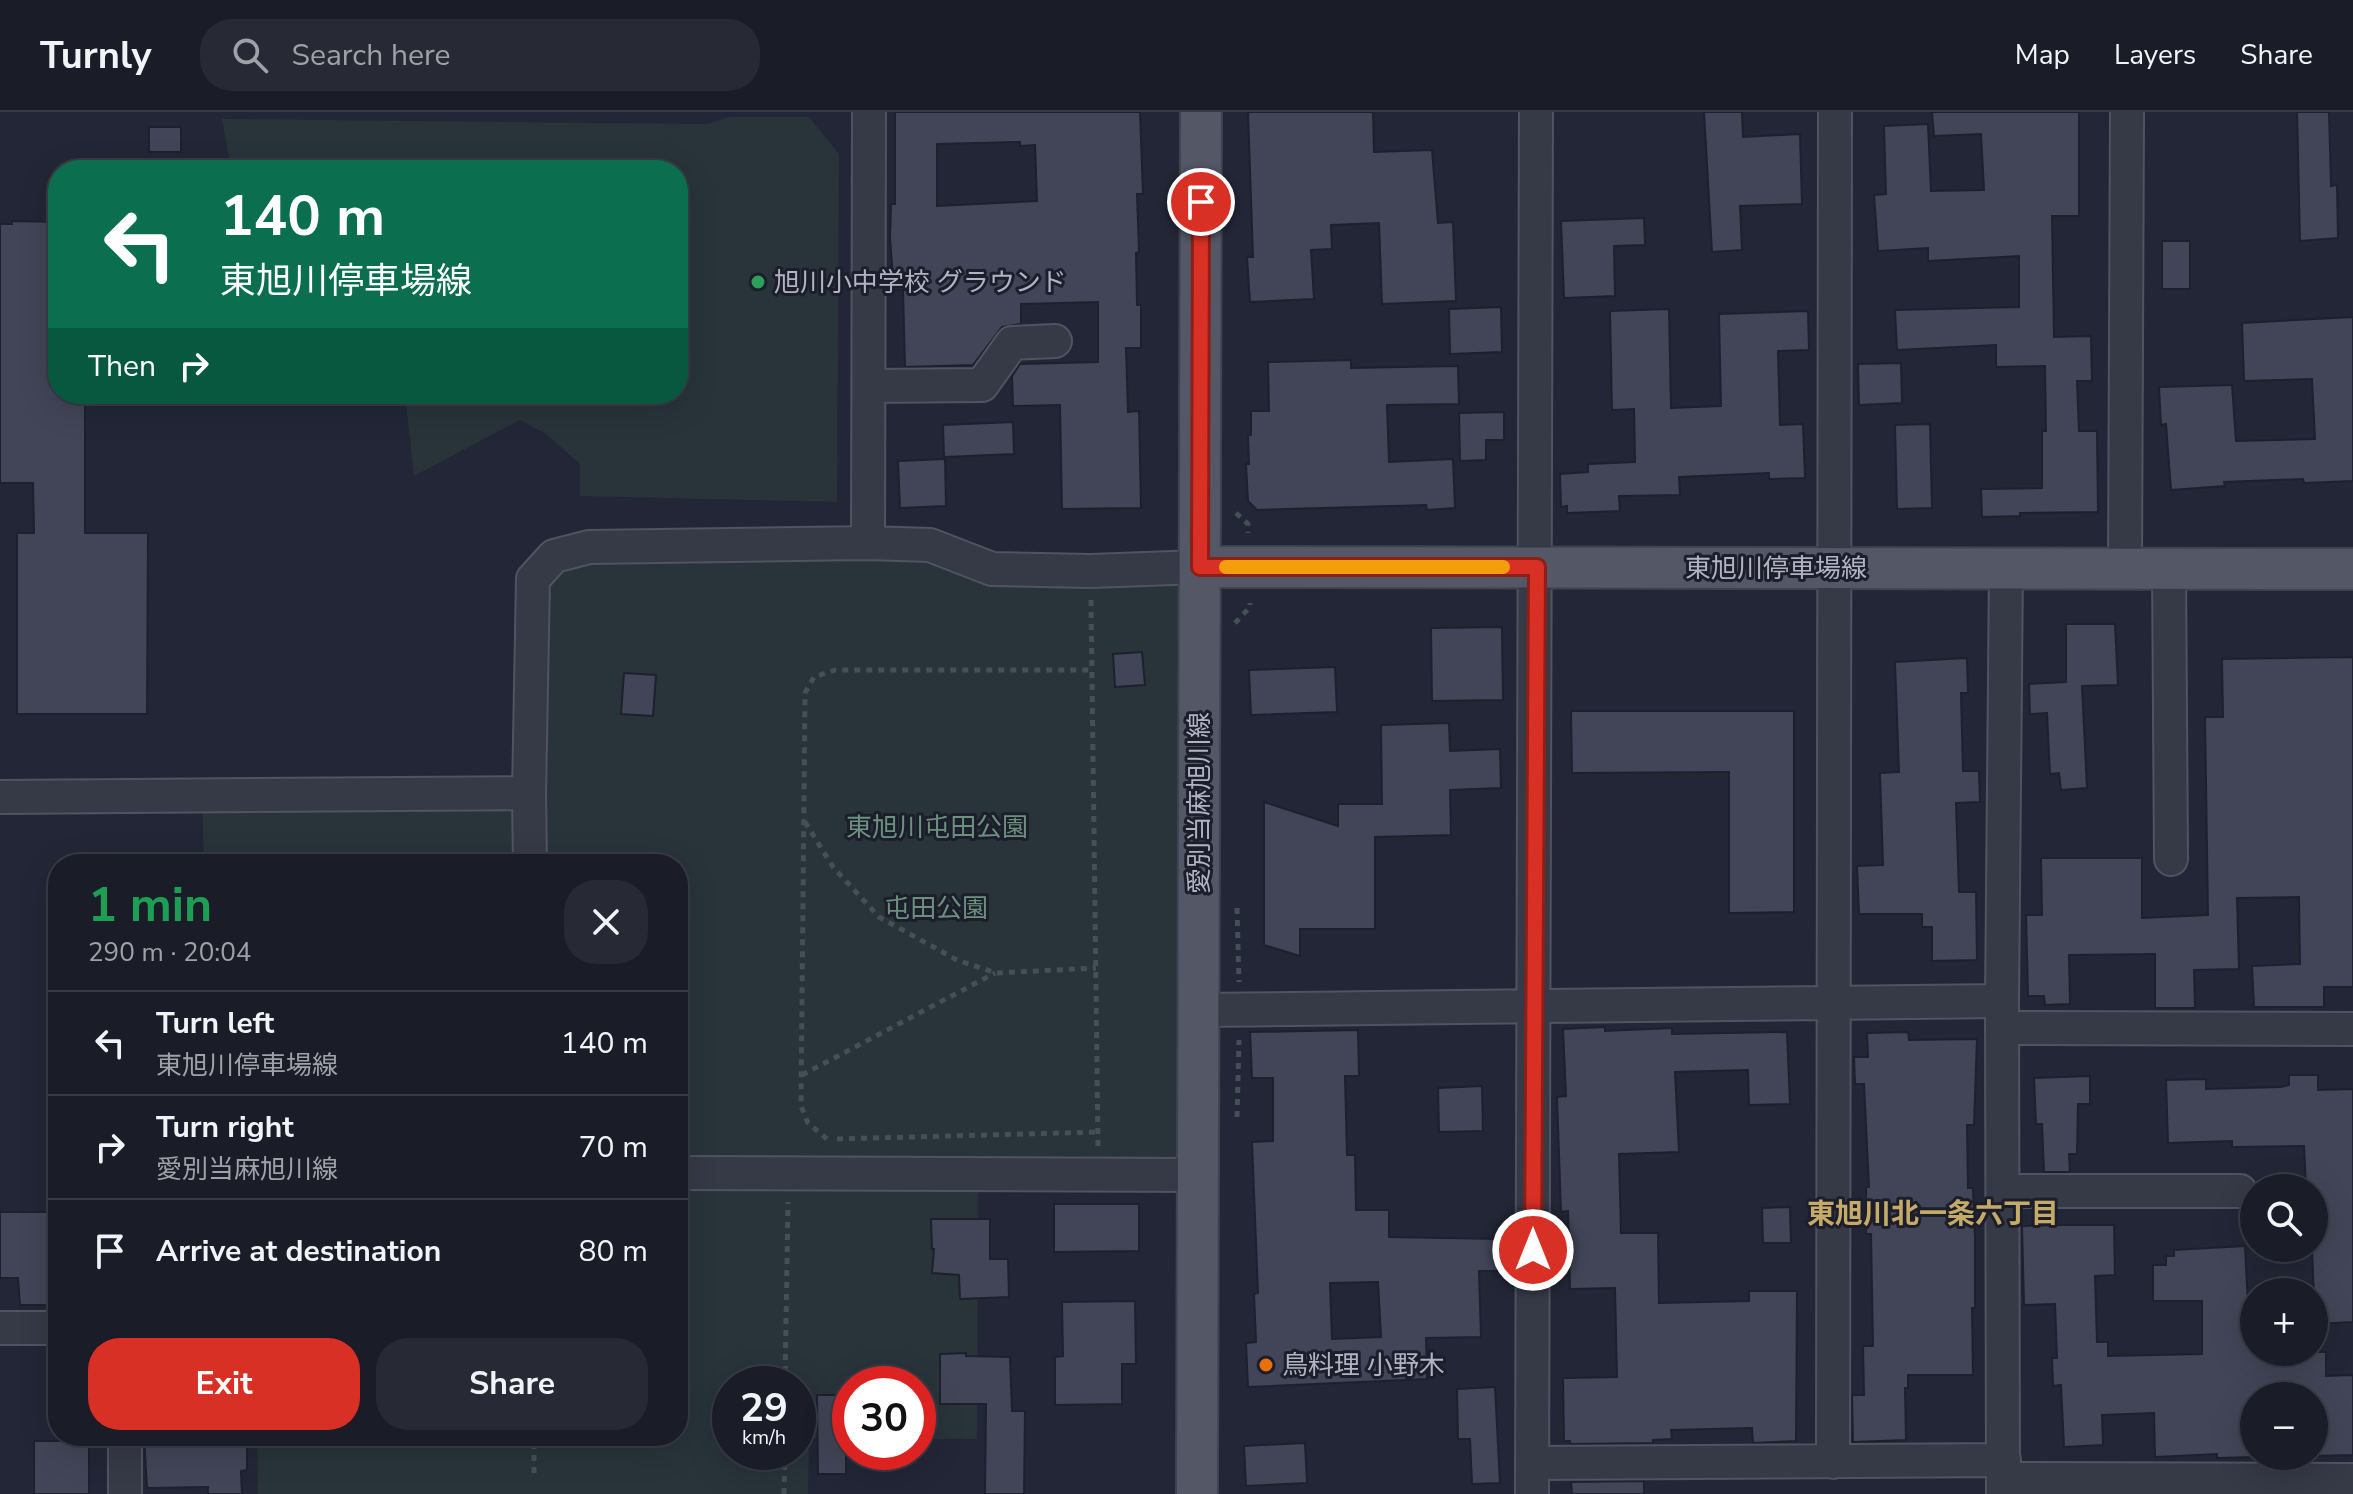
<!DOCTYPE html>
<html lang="en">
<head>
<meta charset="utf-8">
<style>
  body { margin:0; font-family:"Nunito Sans","Noto Sans JP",sans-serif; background:#272934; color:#f1f3f6; height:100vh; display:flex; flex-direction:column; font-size:30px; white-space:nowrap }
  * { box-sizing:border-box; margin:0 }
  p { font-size:26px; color:#9fa1a8 }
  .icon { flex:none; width:44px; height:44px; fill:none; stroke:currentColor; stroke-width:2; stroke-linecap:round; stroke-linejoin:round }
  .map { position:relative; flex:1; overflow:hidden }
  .drawer { position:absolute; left:48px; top:742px; width:640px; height:592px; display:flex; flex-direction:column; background:#1a1c28; border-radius:32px; box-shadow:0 8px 32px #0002,0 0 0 2px #383a45 }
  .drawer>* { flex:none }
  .guide { position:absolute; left:48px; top:48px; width:640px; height:244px; border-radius:32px; box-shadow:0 8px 32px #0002,0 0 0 2px #383a45; background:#0b6e4f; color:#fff; overflow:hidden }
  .fabs { position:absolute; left:2240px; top:1062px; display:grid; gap:16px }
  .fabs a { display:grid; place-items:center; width:88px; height:88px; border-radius:50%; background:#1a1c28; box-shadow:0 8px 32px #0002,0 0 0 2px #383a45; font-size:40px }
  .speed { position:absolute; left:712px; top:1254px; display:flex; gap:16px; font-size:40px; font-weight:700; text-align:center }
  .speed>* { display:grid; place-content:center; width:104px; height:104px; border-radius:50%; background:#1a1c28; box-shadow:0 8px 32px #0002,0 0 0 2px #383a45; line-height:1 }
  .speed small { font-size:20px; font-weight:400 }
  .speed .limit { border:12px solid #d22; background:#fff; color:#111 }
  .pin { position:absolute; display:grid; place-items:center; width:68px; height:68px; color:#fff; margin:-34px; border:4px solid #fff; border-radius:50%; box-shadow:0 2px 8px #0007 }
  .me { position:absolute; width:88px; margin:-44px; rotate:0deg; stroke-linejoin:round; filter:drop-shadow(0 0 6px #0008) }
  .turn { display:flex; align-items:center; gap:28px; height:168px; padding:0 40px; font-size:36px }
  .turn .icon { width:104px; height:104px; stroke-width:2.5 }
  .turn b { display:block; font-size:56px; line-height:68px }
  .then { display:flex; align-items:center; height:76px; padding:0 40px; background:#0003; gap:16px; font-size:30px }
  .round { display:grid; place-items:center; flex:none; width:84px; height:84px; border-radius:32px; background:#272934 }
  .summary { display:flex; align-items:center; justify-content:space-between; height:136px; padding:0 40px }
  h1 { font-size:48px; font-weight:700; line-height:60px; color:#1e9e55 }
  .primary-button { display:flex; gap:16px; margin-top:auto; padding:16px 40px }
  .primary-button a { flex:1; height:92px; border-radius:32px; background:#d93025; color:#fff; font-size:32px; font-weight:700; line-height:92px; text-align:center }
  .primary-button a+a { background:#272934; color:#f1f3f6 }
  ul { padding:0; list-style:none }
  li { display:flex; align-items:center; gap:24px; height:104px; padding:0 40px; border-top:2px solid #383a45 }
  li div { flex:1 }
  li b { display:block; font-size:30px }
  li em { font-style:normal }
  header { display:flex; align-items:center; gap:48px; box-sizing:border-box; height:112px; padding:0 40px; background:#1a1c28; border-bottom:2px solid #383a45 }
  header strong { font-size:38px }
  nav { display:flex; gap:44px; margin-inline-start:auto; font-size:28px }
  .search { width:560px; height:72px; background:#272934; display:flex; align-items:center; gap:20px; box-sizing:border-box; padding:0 28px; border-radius:32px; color:#9fa1a8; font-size:30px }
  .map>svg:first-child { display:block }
</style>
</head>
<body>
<header>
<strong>Turnly</strong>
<div class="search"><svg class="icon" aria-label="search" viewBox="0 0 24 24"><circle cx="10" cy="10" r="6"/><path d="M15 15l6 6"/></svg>Search here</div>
<nav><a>Map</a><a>Layers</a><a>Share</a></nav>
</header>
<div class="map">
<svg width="2353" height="1382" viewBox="0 0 2353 1382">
  <rect width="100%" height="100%" fill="#232636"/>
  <path fill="#28343a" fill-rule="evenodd" d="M 730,5 L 809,5 L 839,42 L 837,390 L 580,384 L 580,352 L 546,322 L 520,308 L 414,364 L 405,282 L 678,282 L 678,58 L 231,58 L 222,7 L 708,12 Z
    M 930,433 L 992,457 L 1200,455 L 1198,1063 L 978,1063 L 977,1327 L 918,1327 L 918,1272 L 850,1272 L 850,1326 L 809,1326 L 808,1382 L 258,1382 L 257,1324 L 678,1324 L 678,752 L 204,752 L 202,686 L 528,681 L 533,467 L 554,444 ZM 730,1272 L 798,1272 L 798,1340 L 730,1340 Z"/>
  <path fill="#424557" stroke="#1e202d" stroke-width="2" fill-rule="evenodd" d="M 895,0 L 1140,0 L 1143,82 L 1137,82 L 1139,140 L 1136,141 L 1137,193 L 1141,193 L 1141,236 L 1126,236 L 1128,300 L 1139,299 L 1141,396 L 1062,397 L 1060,293 L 1013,294 L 1012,264 L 1020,252 L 1098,250 L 1098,190 L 1021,192 L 1021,212 L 1002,215 L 973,253 L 905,255 L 903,178 L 894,178 L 890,126 L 891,92 L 895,92 ZM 1020,30 L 1020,34 L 1035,33 L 1037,89 L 937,94 L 937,32 Z
    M 1248,0 L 1373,0 L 1374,40 L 1432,38 L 1438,111 L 1453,110 L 1456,189 L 1382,192 L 1379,111 L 1331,113 L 1332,137 L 1311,138 L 1314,187 L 1250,190 L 1247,145 L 1253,145 Z
    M 1704,0 L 1742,0 L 1743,25 L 1800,22 L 1802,92 L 1740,94 L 1742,138 L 1712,140 Z
    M 1932,0 L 2079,0 L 2079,104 L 2052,104 L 2054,225 L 2091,224 L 2092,269 L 2077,269 L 2079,319 L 2097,319 L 2098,400 L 2020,401 L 2020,404 L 1982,405 L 1981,377 L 2042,376 L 2042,319 L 2046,319 L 2045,254 L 1996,255 L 1996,233 L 1897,238 L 1895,198 L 2019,195 L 2019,144 L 1928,149 L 1928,136 L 1878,139 L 1874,83 L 1886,82 L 1884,14 L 1928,12 L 1931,79 L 1984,78 L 1981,22 L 1934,24 Z
    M 2297,0 L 2329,0 L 2331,74 L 2337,73 L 2338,126 L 2300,129 Z
    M 149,15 L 181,15 L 181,40 L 149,40 Z
    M 1644,106 L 1645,133 L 1614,134 L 1615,184 L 1564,186 L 1561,109 Z
    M 12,109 L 58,110 L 58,282 L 85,282 L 85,421 L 148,421 L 147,602 L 17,602 L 17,421 L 34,421 L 33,371 L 0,371 L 0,112 L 12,112 Z
    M 2162,129 L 2190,129 L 2190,177 L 2162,177 Z
    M 1501,195 L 1502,240 L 1450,242 L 1449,197 Z
    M 1669,197 L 1671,296 L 1721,294 L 1719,202 L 1808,199 L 1809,238 L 1778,239 L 1780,313 L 1803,312 L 1805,366 L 1769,367 L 1769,361 L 1679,365 L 1680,383 L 1619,384 L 1620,399 L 1567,401 L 1567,394 L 1561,395 L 1560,362 L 1588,360 L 1588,352 L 1635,350 L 1634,297 L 1612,298 L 1610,199 Z
    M 2353,205 L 2353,369 L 2304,371 L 2303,367 L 2224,370 L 2225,374 L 2171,378 L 2166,312 L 2161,313 L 2159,275 L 2232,273 L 2236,329 L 2315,327 L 2312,267 L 2244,269 L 2242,211 Z
    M 1351,248 L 1351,256 L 1458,254 L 1459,292 L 1387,293 L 1389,350 L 1453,347 L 1455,396 L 1427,398 L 1426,393 L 1257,398 L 1248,389 L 1246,352 L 1249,352 L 1248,323 L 1251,323 L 1251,299 L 1269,299 L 1268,250 Z
    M 1901,251 L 1902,291 L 1859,293 L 1858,252 Z
    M 1504,300 L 1504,328 L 1486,328 L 1486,348 L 1460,349 L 1459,301 Z
    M 1013,310 L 1014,342 L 944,345 L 943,313 Z
    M 1930,312 L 1932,396 L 1897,397 L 1895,313 Z
    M 945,347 L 946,394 L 900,396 L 898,349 Z
    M 2066,512 L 2115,512 L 2118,573 L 2082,574 L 2087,676 L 2061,678 L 2059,661 L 2050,662 L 2047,601 L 2030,602 L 2029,572 L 2066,570 Z
    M 1502,515 L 1503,588 L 1432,589 L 1431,516 Z
    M 1142,540 L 1145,573 L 1115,575 L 1113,542 Z
    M 2353,545 L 2353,875 L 2324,875 L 2324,895 L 2254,895 L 2252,854 L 2300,852 L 2299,785 L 2237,786 L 2239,857 L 2194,858 L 2195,896 L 2155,896 L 2155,842 L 2069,843 L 2070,892 L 2045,893 L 2044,884 L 2028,884 L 2026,803 L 2042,803 L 2041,746 L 2142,746 L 2142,806 L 2208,803 L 2205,605 L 2223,605 L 2222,547 Z
    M 1967,546 L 1968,581 L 1961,581 L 1963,659 L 1979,659 L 1980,690 L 1956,691 L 1959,780 L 1976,780 L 1977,848 L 1932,849 L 1932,815 L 1922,815 L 1922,802 L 1859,802 L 1857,754 L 1883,753 L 1880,661 L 1899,660 L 1895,550 Z
    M 1335,555 L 1337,600 L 1251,603 L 1249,558 Z
    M 624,561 L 656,563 L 653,604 L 621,602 Z
    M 1571,599 L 1794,599 L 1794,800 L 1729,801 L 1729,660 L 1572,661 Z
    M 1449,611 L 1450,639 L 1500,637 L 1501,676 L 1450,678 L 1451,723 L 1375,725 L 1375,817 L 1300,817 L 1300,844 L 1264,833 L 1264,690 L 1338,714 L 1338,692 L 1382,692 L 1381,613 Z
    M 1605,915 L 1605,919 L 1672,916 L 1672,922 L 1787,920 L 1790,992 L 1749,993 L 1748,958 L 1675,960 L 1679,1040 L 1619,1042 L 1621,1121 L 1658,1121 L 1659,1191 L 1749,1189 L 1749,1179 L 1797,1179 L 1796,1329 L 1753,1331 L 1752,1316 L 1671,1318 L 1672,1327 L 1653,1328 L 1653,1331 L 1570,1332 L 1570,1329 L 1564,1329 L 1563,1266 L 1617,1265 L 1615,1176 L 1570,1177 L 1568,1099 L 1561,1100 L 1557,985 L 1566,984 L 1563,917 Z
    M 1358,918 L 1359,964 L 1345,964 L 1347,1043 L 1355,1043 L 1356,1098 L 1389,1098 L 1389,1125 L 1501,1127 L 1501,1159 L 1479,1159 L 1481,1225 L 1426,1226 L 1427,1267 L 1248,1275 L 1246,1231 L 1256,1230 L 1254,1182 L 1258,1181 L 1252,1030 L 1273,1029 L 1273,966 L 1252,966 L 1250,920 ZM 1378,1170 L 1381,1225 L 1332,1227 L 1330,1171 Z
    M 1908,920 L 1909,928 L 1977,927 L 1974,1013 L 1967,1013 L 1968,1076 L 1973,1076 L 1975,1126 L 1975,1196 L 1972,1196 L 1973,1263 L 1908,1263 L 1908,1276 L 1905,1276 L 1906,1328 L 1853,1330 L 1852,1283 L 1864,1283 L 1863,1234 L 1873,1234 L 1871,1122 L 1866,1122 L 1866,1075 L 1869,1075 L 1864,972 L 1855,972 L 1854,945 L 1868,945 L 1867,921 Z
    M 2289,963 L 2318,963 L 2318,978 L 2353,977 L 2353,1210 L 2315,1212 L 2312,1136 L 2314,1136 L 2314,1076 L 2306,1076 L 2304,1034 L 2232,1035 L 2232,1029 L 2168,1031 L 2166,968 L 2206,967 L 2206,977 L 2281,975 L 2289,973 Z
    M 2090,964 L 2090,992 L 2078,992 L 2077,1042 L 2069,1042 L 2070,1060 L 2044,1060 L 2042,1012 L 2036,1012 L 2034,966 Z
    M 1482,974 L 1483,1019 L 1439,1020 L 1438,976 Z
    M 1054,1092 L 1139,1092 L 1139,1139 L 1054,1140 Z
    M 1790,1095 L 1791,1131 L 1763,1131 L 1762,1096 Z
    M 0,1100 L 58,1100 L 58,1149 L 48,1149 L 49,1193 L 20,1193 L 18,1166 L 0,1166 Z
    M 931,1107 L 990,1107 L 990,1147 L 1008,1147 L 1009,1185 L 960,1187 L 959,1163 L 932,1161 L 934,1137 L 932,1137 Z
    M 2049,1113 L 2114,1113 L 2115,1163 L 2095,1164 L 2097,1230 L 2108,1230 L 2108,1244 L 2202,1242 L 2202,1189 L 2153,1189 L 2153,1153 L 2166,1153 L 2166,1144 L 2174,1144 L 2174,1138 L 2245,1134 L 2250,1232 L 2254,1232 L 2254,1240 L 2326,1240 L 2326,1264 L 2353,1263 L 2353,1343 L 2314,1344 L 2314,1284 L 2254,1284 L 2254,1345 L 2217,1346 L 2217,1342 L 2155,1345 L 2154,1301 L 2102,1303 L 2103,1333 L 2064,1335 L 2061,1273 L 2053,1274 L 2052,1246 L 2057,1246 L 2055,1192 L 2024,1193 L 2022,1114 Z
    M 1135,1189 L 1136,1252 L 1122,1252 L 1122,1292 L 1055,1293 L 1055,1245 L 1063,1244 L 1062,1190 Z
    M 966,1241 L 966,1244 L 1010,1245 L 1012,1299 L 1025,1299 L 1024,1382 L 985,1382 L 986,1292 L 940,1292 L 940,1242 Z
    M 1495,1275 L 1500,1371 L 1472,1372 L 1470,1327 L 1458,1327 L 1457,1277 Z
    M 817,1283 L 846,1283 L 846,1291 L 850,1291 L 850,1334 L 846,1334 L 846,1362 L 818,1362 Z
    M 144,1324 L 247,1324 L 247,1358 L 241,1359 L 242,1382 L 208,1382 L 208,1375 L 147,1376 Z
    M 34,1329 L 89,1329 L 89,1382 L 34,1382 Z
    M 1305,1331 L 1307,1371 L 1246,1374 L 1244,1334 Z
    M 1644,1369 L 1644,1382 L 1572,1382 L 1571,1370 Z"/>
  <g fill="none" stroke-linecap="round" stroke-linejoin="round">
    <defs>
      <path id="minor" d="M 869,274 L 982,273 L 1012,231 L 1055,229
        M 868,431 L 869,0
        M 2125,456 L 2127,0
        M 2169,456 L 2171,747
        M 0,685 L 529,681
        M 530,752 L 529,681 L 533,467 L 554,444 L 589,435 L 868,431 L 930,433 L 992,457 L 1091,459 L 1200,455
        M 1199,898 L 2002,889
        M 2004,916 L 2353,917
        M 678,1061 L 1198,1063
        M 2004,1079 L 2240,1079
        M 0,1216 L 58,1216
        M 125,1324 L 125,1382
        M 1833,1350 L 1835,0
        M 1532,1351 L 2004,1348
        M 2003,1367 L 2353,1368
        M 1532,1382 L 1536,0
        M 2003,1382 L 2002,889 L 2006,456"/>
      <path id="major" d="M 1200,455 L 2353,457
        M 1197,1382 L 1201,0"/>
    </defs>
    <use href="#minor" stroke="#515361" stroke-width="36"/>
    <use href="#major" stroke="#404250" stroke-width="44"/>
    <path stroke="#444f56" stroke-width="5" stroke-dasharray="6 6" stroke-linecap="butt" d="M 1236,401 L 1248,412 L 1248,421
      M 1091,488 L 1098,1034
      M 1235,511 L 1250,495 L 1250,491
      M 805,710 L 833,755 L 879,805 L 957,848 L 996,861 L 1096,856
      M 1237,796 L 1239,870
      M 802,963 L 995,861
      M 1237,1005 L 1239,928
      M 827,1027 L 808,1011 L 801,994 L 805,581 L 814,565 L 835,558 L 1092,558
      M 837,1027 L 1098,1020
      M 785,1272 L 788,1090
      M 534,1361 L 534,1324
      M 784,1382 L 785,1340"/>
    <use href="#minor" stroke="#363946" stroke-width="32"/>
    <use href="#major" stroke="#545766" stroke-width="40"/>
  </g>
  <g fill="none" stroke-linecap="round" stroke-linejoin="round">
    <defs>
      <path id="route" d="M 1201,90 L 1200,455 L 1537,455 L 1533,1138"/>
    </defs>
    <use href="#route" stroke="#8d1f18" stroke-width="20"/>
    <use href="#route" stroke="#d93025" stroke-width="14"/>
    <path stroke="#f59e0b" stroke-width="14" d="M 1226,455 L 1503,455"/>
  </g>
  <circle fill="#2e9e5b" stroke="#1c1e2b" stroke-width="3" cx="758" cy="170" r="8"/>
  <circle fill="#e8710a" stroke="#1c1e2b" stroke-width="3" cx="1266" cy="1253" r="8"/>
  <g text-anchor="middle" stroke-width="6" stroke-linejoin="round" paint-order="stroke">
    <g font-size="26" fill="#b1b3c3" stroke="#1c1e2b" text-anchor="start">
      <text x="774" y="179">旭川小中学校 グラウンド</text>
      <text x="1282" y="1262">鳥料理 小野木</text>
    </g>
    <g font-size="26" fill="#b1b3c3" stroke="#1c1e2b">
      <text x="1776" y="465">東旭川停車場線</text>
      <text transform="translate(1199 691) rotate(-90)" y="9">愛別当麻旭川線</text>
    </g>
    <g font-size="26" fill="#6b917e" stroke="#1c1e2b">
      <text x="937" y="724">東旭川屯田公園</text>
      <text x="936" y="805">屯田公園</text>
    </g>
    <g font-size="28" font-weight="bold" fill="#c6ab68" stroke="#1c1e2b">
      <text x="1933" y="1111">東旭川北一条六丁目</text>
    </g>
  </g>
</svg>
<div class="fabs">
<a><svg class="icon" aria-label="search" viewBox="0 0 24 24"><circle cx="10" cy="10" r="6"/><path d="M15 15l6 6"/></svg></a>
<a>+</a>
<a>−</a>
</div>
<div class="speed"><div>29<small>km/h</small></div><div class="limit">30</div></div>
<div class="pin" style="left:1201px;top:90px;background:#d93025"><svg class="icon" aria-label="arrive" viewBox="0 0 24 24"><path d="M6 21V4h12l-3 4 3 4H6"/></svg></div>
<svg class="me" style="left:1533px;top:1138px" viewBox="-20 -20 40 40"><circle r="17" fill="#d93025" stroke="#fff" stroke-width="3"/><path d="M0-11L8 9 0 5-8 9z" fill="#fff"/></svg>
<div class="guide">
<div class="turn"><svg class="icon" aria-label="left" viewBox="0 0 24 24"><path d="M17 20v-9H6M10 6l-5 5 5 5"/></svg><div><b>140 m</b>東旭川停車場線</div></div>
<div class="then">Then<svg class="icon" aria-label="right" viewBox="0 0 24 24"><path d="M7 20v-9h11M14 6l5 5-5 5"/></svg></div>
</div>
<section class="drawer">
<div class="summary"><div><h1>1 min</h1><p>290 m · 20:04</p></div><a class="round"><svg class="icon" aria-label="close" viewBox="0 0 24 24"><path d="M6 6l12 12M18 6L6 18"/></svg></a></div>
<ul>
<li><svg class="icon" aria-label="left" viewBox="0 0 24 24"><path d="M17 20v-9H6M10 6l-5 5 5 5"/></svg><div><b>Turn left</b><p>東旭川停車場線</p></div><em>140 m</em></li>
<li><svg class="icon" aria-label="right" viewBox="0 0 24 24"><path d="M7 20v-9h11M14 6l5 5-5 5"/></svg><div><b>Turn right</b><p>愛別当麻旭川線</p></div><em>70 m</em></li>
<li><svg class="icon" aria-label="arrive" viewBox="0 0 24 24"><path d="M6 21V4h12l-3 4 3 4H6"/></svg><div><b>Arrive at destination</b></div><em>80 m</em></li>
</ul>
<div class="primary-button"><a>Exit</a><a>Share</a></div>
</section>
</div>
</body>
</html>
